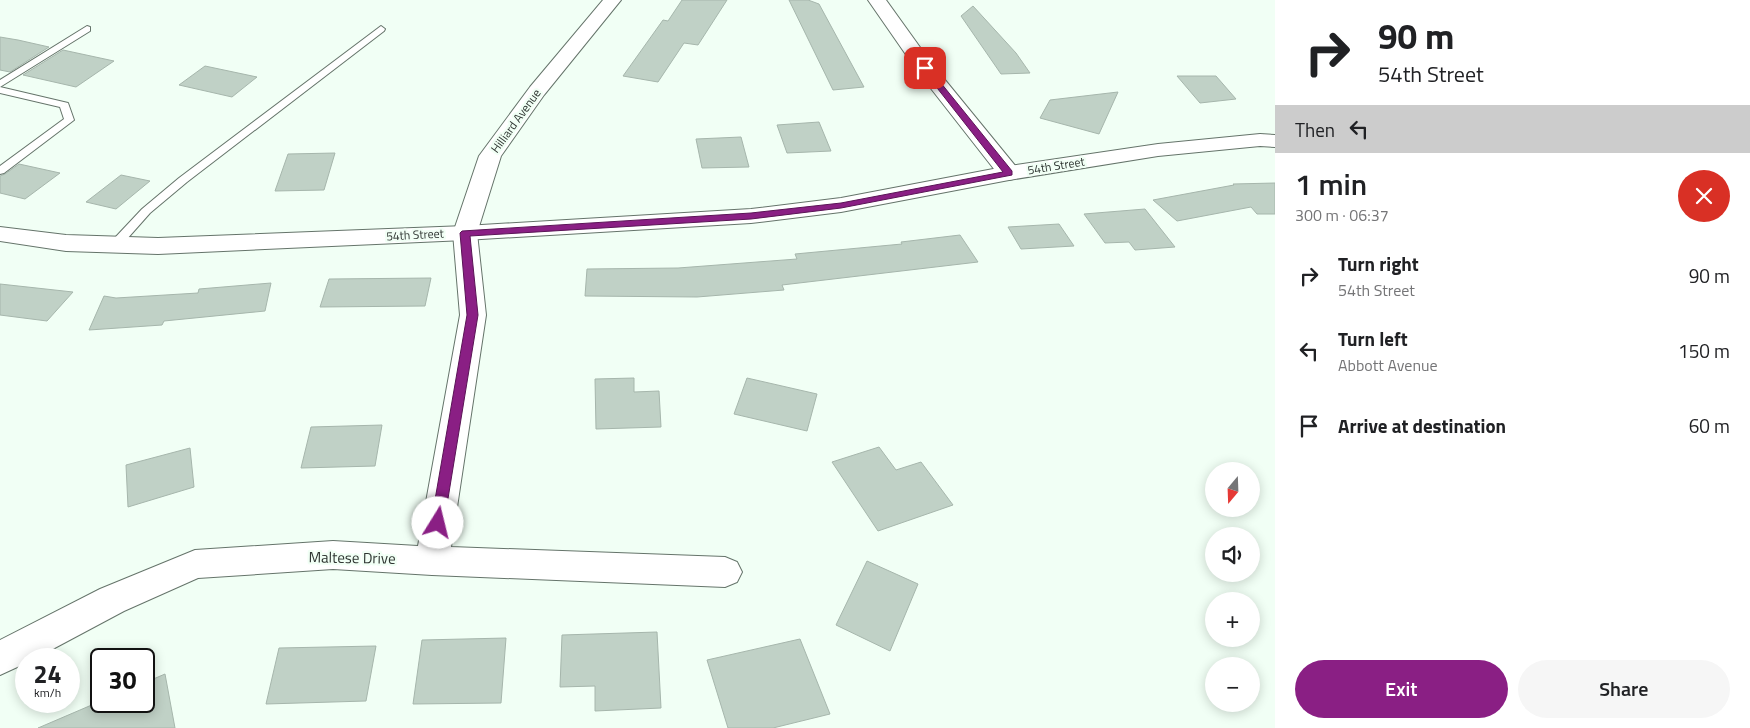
<!DOCTYPE html>
<html lang="en">
<head>
<meta charset="utf-8">
<style>
  body { margin:0; font-family:"Titillium Web",sans-serif; background:#f6f6f6; color:#202124; height:100vh; display:flex; flex-direction:column; font-size:19px; white-space:nowrap }
  * { box-sizing:border-box; margin:0 }
  p { font-size:16px; color:#757577 }
  .icon { flex:none; width:28px; height:28px; fill:none; stroke:currentColor; stroke-width:2; stroke-linecap:round; stroke-linejoin:round }
  .map { position:relative; flex:1; overflow:hidden }
  .drawer { display:flex; flex-direction:column; background:#fff; width:475px }
  .drawer>* { flex:none }
  .banner { background:#fff; color:#202124; overflow:hidden }
  .needle { width:32px; rotate:199deg }
  .fabs { position:absolute; left:1205px; top:462px; display:grid; gap:10px }
  .fabs a { display:grid; place-items:center; width:55px; height:55px; border-radius:50%; background:#fff; box-shadow:0 2px 12px #0003; font-size:25px }
  .speed { position:absolute; left:15px; top:648px; display:flex; gap:10px; font-size:25px; font-weight:700; text-align:center }
  .speed>* { display:grid; place-content:center; width:65px; height:65px; border-radius:50%; background:#fff; box-shadow:0 2px 12px #0003; line-height:1 }
  .speed small { font-size:12px; font-weight:400 }
  .speed .limit { border:2px solid #111; border-radius:8px; background:#fff; color:#111 }
  .pin { position:absolute; display:grid; place-items:center; width:42px; height:42px; color:#fff; margin:-21px; border-radius:10px; box-shadow:0 2px 8px #0006 }
  .me { position:absolute; width:55px; margin:-28px; rotate:9deg; stroke-linejoin:round; filter:drop-shadow(0 0 4px #0008) }
  .turn { display:flex; align-items:center; gap:18px; height:105px; padding:0 20px; font-size:22px }
  .turn .icon { width:65px; height:65px; stroke-width:2.5 }
  .turn b { display:block; font-size:35px; line-height:42px }
  .then { display:flex; align-items:center; height:48px; padding:0 20px; background:#0003; gap:10px; font-size:19px }
  .round { display:grid; place-items:center; flex:none; width:52px; height:52px; border-radius:26px; background:#f6f6f6 }
  .overview { display:flex; align-items:center; justify-content:space-between; height:85px; padding:0 20px }
  h1 { font-size:30px; font-weight:600; line-height:38px }
  .primary-button { display:flex; gap:10px; margin-top:auto; padding:10px 20px }
  .primary-button a { flex:1; height:58px; border-radius:30px; background:#8a1f84; color:#fff; font-size:20px; font-weight:600; line-height:58px; text-align:center }
  .primary-button a+a { background:#f6f6f6; color:#202124 }
  ul { padding:0; list-style:none }
  li { display:flex; align-items:center; gap:15px; height:75px; padding:0 20px }
  li div { flex:1 }
  li b { display:block; font-size:19px }
  li em { font-style:normal }
  main { display:flex; flex:1; min-height:0 }
  .map>svg:first-child { display:block }
</style>
</head>
<body>
<main>
<div class="map">
<svg width="1275" height="728" viewBox="0 0 1275 728">
  <rect width="100%" height="100%" fill="#f1fff5"/>
  <path fill="#c0d1c6" stroke="#a6b6ac" d="M 682,0 L 727,0 L 698,45 L 684,43 L 658,82 L 623,76 L 663,20 L 668,21 Z
    M 789,0 L 808,0 L 819,4 L 864,87 L 833,90 Z
    M 973,6 L 1016,53 L 1030,73 L 1001,74 L 961,16 Z
    M 0,37 L 18,40 L 49,47 L 10,72 L 0,70 Z
    M 63,50 L 114,61 L 76,87 L 23,75 Z
    M 205,66 L 257,77 L 232,97 L 179,85 Z
    M 1177,76 L 1216,76 L 1236,99 L 1200,103 Z
    M 1118,92 L 1099,134 L 1040,118 L 1050,100 Z
    M 819,122 L 831,151 L 787,153 L 777,125 Z
    M 741,137 L 749,167 L 702,168 L 696,139 Z
    M 335,153 L 324,190 L 275,191 L 288,154 Z
    M 19,164 L 60,173 L 25,199 L 0,193 L 0,176 L 5,174 Z
    M 121,175 L 150,181 L 116,209 L 86,202 Z
    M 1275,183 L 1275,214 L 1257,214 L 1251,207 L 1177,221 L 1153,200 L 1234,185 L 1233,184 Z
    M 1145,209 L 1175,247 L 1135,250 L 1129,242 L 1105,243 L 1084,214 Z
    M 1059,224 L 1074,246 L 1021,249 L 1008,227 Z
    M 960,235 L 978,262 L 782,285 L 784,290 L 697,297 L 585,296 L 587,269 L 678,268 L 797,259 L 795,254 L 902,244 L 901,242 Z
    M 431,278 L 425,306 L 320,307 L 329,279 Z
    M 271,283 L 265,311 L 164,321 L 162,325 L 89,330 L 104,296 L 116,298 L 198,293 L 199,289 Z
    M 0,284 L 73,292 L 47,321 L 0,315 Z
    M 634,378 L 634,392 L 659,391 L 661,427 L 596,429 L 595,379 Z
    M 747,378 L 817,394 L 807,431 L 734,414 Z
    M 382,425 L 375,466 L 301,468 L 311,427 Z
    M 879,447 L 896,470 L 921,462 L 953,505 L 878,531 L 832,462 Z
    M 190,448 L 194,487 L 128,507 L 126,465 Z
    M 867,561 L 918,584 L 890,651 L 836,625 Z
    M 657,632 L 661,708 L 595,711 L 595,686 L 560,687 L 562,635 Z
    M 506,638 L 501,703 L 413,704 L 422,640 Z
    M 800,639 L 830,714 L 773,728 L 728,728 L 707,660 Z
    M 376,646 L 366,701 L 266,704 L 279,648 Z
    M 165,674 L 175,728 L 38,728 L 101,701 L 144,701 L 144,683 Z"/>
  <g fill="none" stroke-linecap="round" stroke-linejoin="round">
    <defs>
      <path id="service" d="M 87,26 L 90,27 L 90,31 L 0,87 L 0,80 Z
        M 381,26 L 385,29 L 384,31 L 187,182 L 150,213 L 119,248 L 111,248 L 109,245 L 111,242 L 142,209 L 179,178 Z
        M 0,87 L 68,103 L 74,120 L 4,173 L 0,174 L 0,166 L 64,119 L 60,107 L 0,93 Z"/>
      <path id="minor" d="M 603,0 L 621,0 L 544,95 L 501,156 L 477,233 L 486,315 L 451,547 L 725,557 L 737,562 L 742,572 L 737,582 L 725,587 L 432,575 L 333,569 L 198,578 L 124,611 L 34,659 L 26,659 L 26,663 L 0,675 L 0,640 L 100,589 L 195,550 L 333,541 L 418,546 L 460,315 L 453,233 L 479,156 L 530,87 Z
        M 868,0 L 886,0 L 932,64 L 1017,168 L 1020,173 L 1017,178 L 1009,180 L 1001,178 L 918,72 Z"/>
      <path id="secondary" d="M 1260,134 L 1275,135 L 1275,147 L 1260,146 L 1158,156 L 1009,180 L 841,212 L 751,223 L 465,240 L 158,254 L 66,251 L 0,241 L 0,227 L 66,235 L 158,238 L 465,226 L 751,209 L 841,198 L 1009,166 L 1158,144 Z"/>
    </defs>
    <use href="#service" stroke="#65746a" stroke-width="2"/>
    <use href="#minor" stroke="#65746a" stroke-width="2"/>
    <use href="#secondary" stroke="#65746a" stroke-width="2"/>
    <use href="#service" fill="#fff" fill-rule="evenodd"/>
    <use href="#minor" fill="#fff" fill-rule="evenodd"/>
    <use href="#secondary" fill="#fff" fill-rule="evenodd"/>
  </g>
  <path fill="#8a1f84" stroke="#5a1456" d="M 925,66 L 928,67 L 1012,171 L 1012,175 L 841,208 L 751,219 L 470,236 L 478,315 L 444,523 L 443,527 L 438,529 L 433,527 L 431,523 L 467,315 L 460,233 L 462,231 L 751,213 L 841,203 L 1003,172 L 923,70 L 921,68 Z"/>
  <g text-anchor="middle" stroke-width="4.5" stroke-linejoin="round" paint-order="stroke">
    <g font-size="12" fill="#2f3632" stroke="#f1fff5">
      <text transform="translate(516 121) rotate(-54)" y="4">Hilliard Avenue</text>
      <text transform="translate(1056 166) rotate(-9)" y="4">54th Street</text>
      <text transform="translate(415 235) rotate(-3)" y="4">54th Street</text>
    </g>
    <g font-size="15" fill="#2f3632" stroke="#f1fff5">
      <text transform="translate(352 558) rotate(1)" y="5">Maltese Drive</text>
    </g>
  </g>
</svg>
<div class="fabs">
<a><svg class="needle" viewBox="-14 -14 28 28"><path d="M0-13l5 13h-10z" fill="#e53935"/><path d="M0 13l5-13h-10z" fill="#757577"/></svg></a>
<a><svg class="icon" aria-label="sound" viewBox="0 0 24 24"><path d="M4 9h4l5-4v14l-5-4H4zM17 9q2 3 0 6"/></svg></a>
<a>+</a>
<a>−</a>
</div>
<div class="speed"><div>24<small>km/h</small></div><div class="limit">30</div></div>
<div class="pin" style="left:925px;top:68px;background:#d93025"><svg class="icon" aria-label="arrive" viewBox="0 0 24 24"><path d="M6 21V4h12l-3 4 3 4H6"/></svg></div>
<svg class="me" style="left:438px;top:523px" viewBox="-20 -20 40 40"><circle r="19" fill="#fff"/><path d="M0-13L10 11 0 6-10 11z" fill="#8a1f84"/></svg>
</div>
<section class="drawer">
<div class="banner">
<div class="turn"><svg class="icon" aria-label="right" viewBox="0 0 24 24"><path d="M7 20v-9h11M14 6l5 5-5 5"/></svg><div><b>90 m</b>54th Street</div></div>
<div class="then">Then<svg class="icon" aria-label="left" viewBox="0 0 24 24"><path d="M17 20v-9H6M10 6l-5 5 5 5"/></svg></div>
</div>
<div class="overview"><div><h1>1 min</h1><p>300 m · 06:37</p></div><a class="round" style="background:#d93025;color:#fff"><svg class="icon" aria-label="close" viewBox="0 0 24 24"><path d="M6 6l12 12M18 6L6 18"/></svg></a></div>
<ul>
<li><svg class="icon" aria-label="right" viewBox="0 0 24 24"><path d="M7 20v-9h11M14 6l5 5-5 5"/></svg><div><b>Turn right</b><p>54th Street</p></div><em>90 m</em></li>
<li><svg class="icon" aria-label="left" viewBox="0 0 24 24"><path d="M17 20v-9H6M10 6l-5 5 5 5"/></svg><div><b>Turn left</b><p>Abbott Avenue</p></div><em>150 m</em></li>
<li><svg class="icon" aria-label="arrive" viewBox="0 0 24 24"><path d="M6 21V4h12l-3 4 3 4H6"/></svg><div><b>Arrive at destination</b></div><em>60 m</em></li>
</ul>
<div class="primary-button"><a>Exit</a><a>Share</a></div>
</section>
</main>
</body>
</html>
